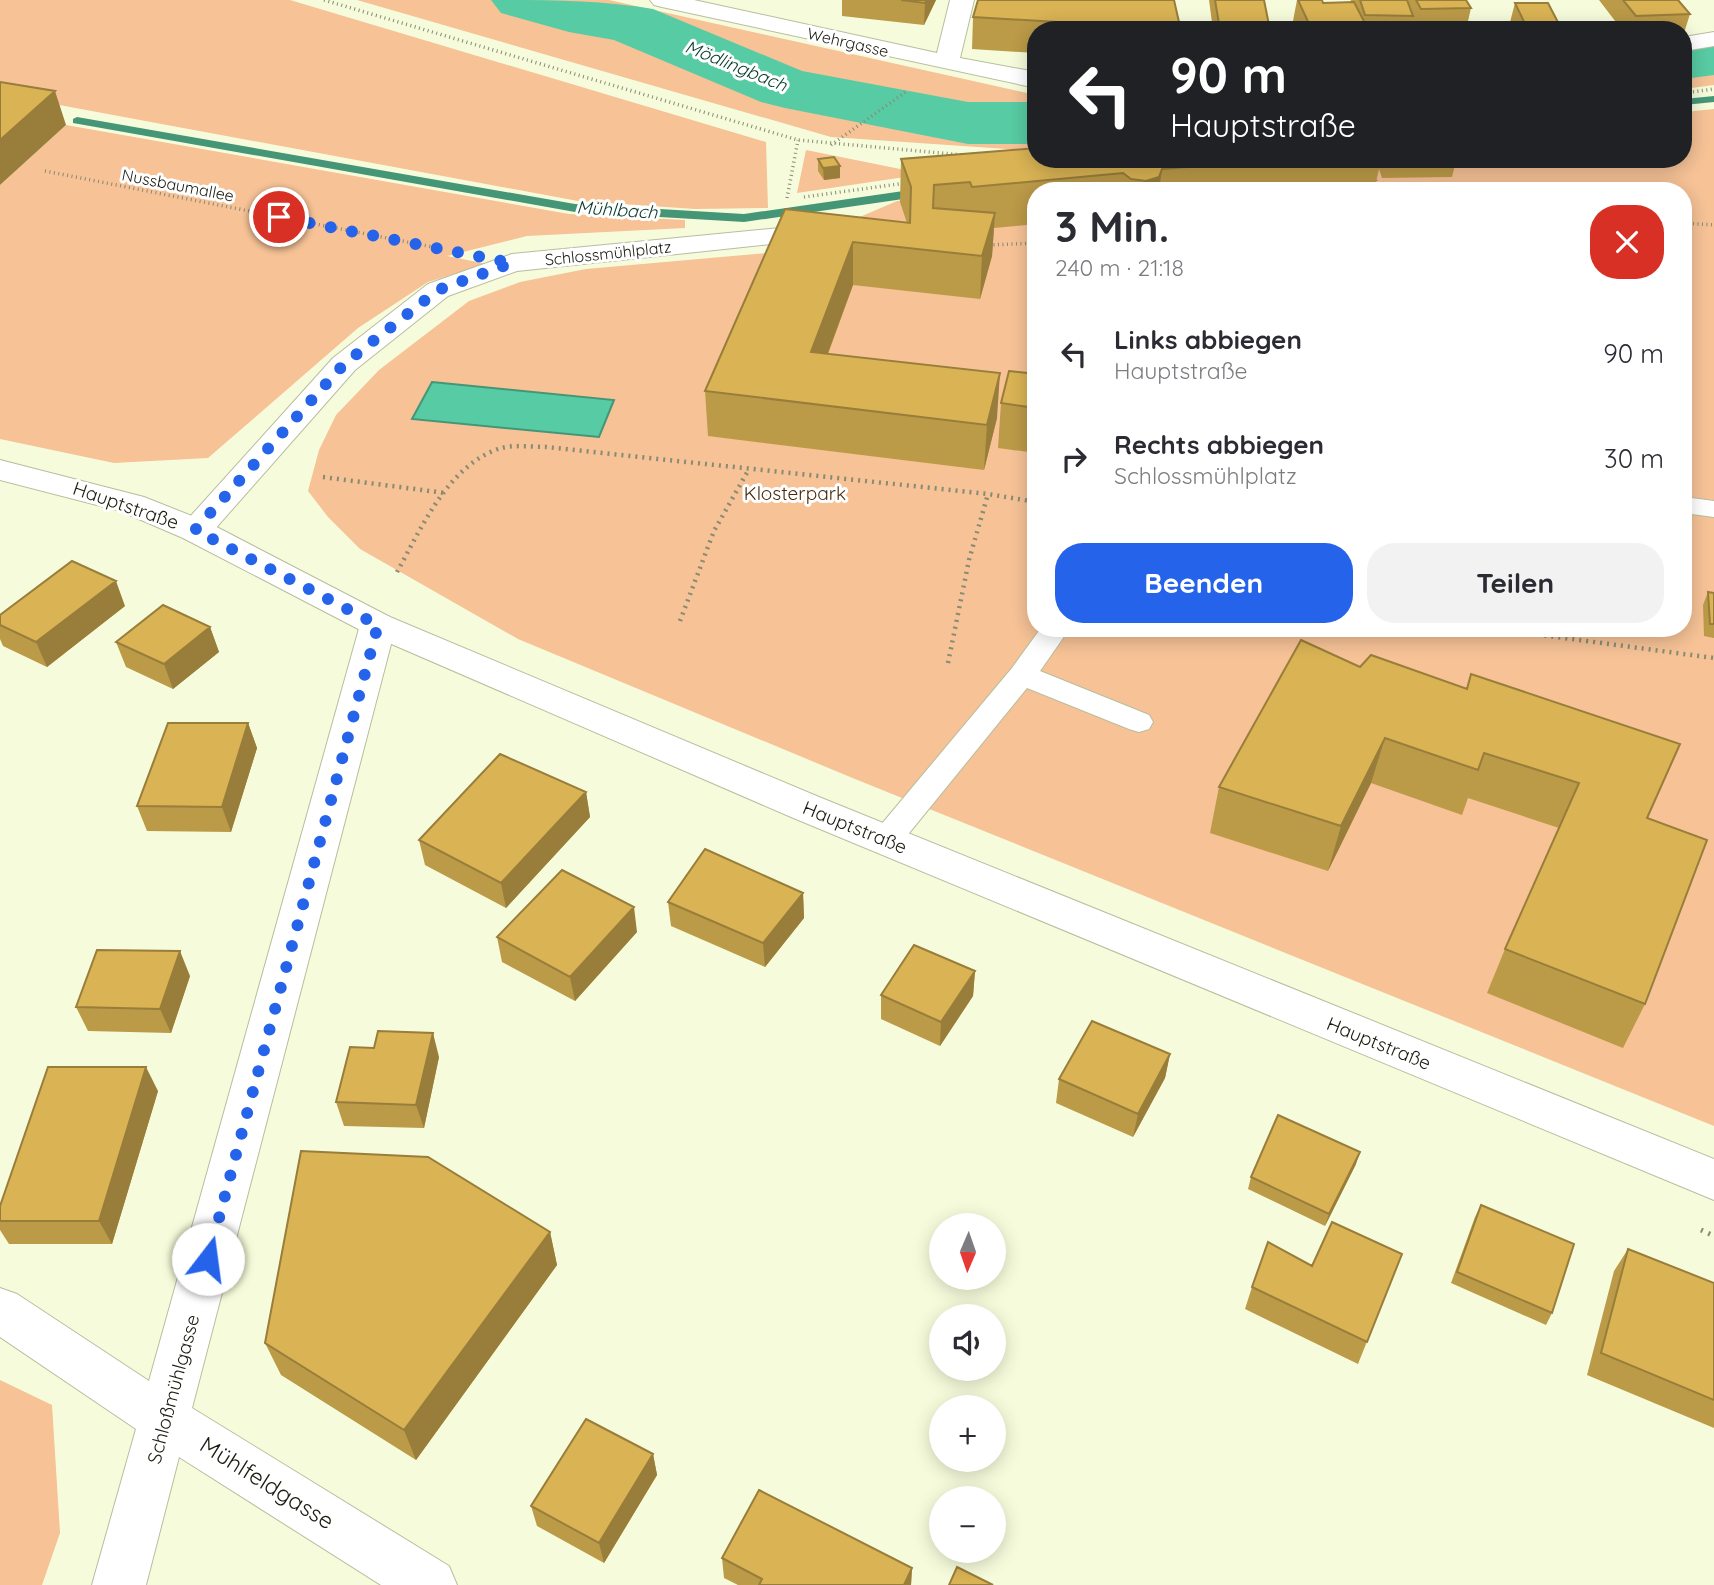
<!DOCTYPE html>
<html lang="de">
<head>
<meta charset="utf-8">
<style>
  body { margin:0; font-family:Quicksand,sans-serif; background:#f2f2f3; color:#2b2b33; height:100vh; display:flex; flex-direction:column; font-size:26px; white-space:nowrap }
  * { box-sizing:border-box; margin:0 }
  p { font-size:23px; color:#7c7c81 }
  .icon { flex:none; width:38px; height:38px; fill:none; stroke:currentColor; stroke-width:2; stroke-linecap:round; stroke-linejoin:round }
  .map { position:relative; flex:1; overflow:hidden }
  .drawer { position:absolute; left:1027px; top:182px; width:665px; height:455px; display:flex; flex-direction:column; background:#fff; border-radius:28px; box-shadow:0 4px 18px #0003 }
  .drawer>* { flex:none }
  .guide { position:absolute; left:1027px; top:21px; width:665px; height:147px; border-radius:28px; box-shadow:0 4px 18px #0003; background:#202124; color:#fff; overflow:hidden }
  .needle { width:46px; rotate:182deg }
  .controls { position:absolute; left:929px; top:1213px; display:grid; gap:14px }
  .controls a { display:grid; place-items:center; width:77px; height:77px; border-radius:50%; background:#fff; box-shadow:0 4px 18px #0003; font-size:35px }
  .pin { position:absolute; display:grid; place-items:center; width:60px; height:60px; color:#fff; margin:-30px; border:4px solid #fff; border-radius:50%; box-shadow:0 2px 7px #0007 }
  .me { position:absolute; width:77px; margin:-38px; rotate:15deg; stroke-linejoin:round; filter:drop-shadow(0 0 5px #0008) }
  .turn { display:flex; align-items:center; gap:24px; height:147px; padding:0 28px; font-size:32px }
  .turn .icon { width:91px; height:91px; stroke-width:2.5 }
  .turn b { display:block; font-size:49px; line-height:60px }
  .round { display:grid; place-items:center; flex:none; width:74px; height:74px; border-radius:28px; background:#f2f2f3 }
  .head { display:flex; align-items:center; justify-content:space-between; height:119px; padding:0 28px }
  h1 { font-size:42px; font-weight:700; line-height:52px }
  .cta { display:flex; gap:14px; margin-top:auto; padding:14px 28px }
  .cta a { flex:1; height:80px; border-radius:28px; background:#2563eb; color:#fff; font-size:28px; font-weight:700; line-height:80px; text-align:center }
  .cta a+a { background:#f2f2f3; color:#2b2b33 }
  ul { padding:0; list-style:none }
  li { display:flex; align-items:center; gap:21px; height:105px; padding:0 28px }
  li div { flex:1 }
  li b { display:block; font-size:26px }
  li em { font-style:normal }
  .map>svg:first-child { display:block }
</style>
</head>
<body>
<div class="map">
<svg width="1714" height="1585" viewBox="0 0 1714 1585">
  <rect width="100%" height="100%" fill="#f6fcdb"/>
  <path fill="#f6c296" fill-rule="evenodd" d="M 0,0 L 290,0 L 766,142 L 768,208 L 695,209 L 578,201 L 0,94 Z
    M 357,0 L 609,0 L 1036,95 L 1036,151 L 831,137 Z
    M 1714,64 L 1714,85 L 1684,89 L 1684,68 Z
    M 1714,109 L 1714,1126 L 855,779 L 518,639 L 360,549 L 328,517 L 308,491 L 319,450 L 336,415 L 379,370 L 469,301 L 520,282 L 586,269 L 778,252 L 897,201 L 1237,159 L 1684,159 L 1684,112 ZM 1036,191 L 1684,191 L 1684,628 L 1036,628 Z
    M 66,125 L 569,214 L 685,220 L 685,228 L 527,236 L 447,256 L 487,264 L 428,282 L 358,328 L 208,458 L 114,463 L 0,439 L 0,185 Z
    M 806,150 L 925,174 L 797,193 Z
    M 0,1380 L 52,1405 L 60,1533 L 42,1585 L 0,1585 Z"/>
  <path fill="#57cba3" stroke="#459677" stroke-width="2" d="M 432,382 L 614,400 L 599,437 L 412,419 Z"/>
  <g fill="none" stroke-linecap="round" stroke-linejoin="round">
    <path fill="#459677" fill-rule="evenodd" d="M 1714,96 L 1714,102 L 1684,105 L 1684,99 Z
      M 77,117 L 575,204 L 744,214 L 924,188 L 930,192 L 924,196 L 744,222 L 575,212 L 73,123 L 73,119 Z"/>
    <path fill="#57cba3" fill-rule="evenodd" d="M 491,0 C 546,0 600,0 653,9 L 802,71 L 968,102 L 1036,102 L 1036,144 L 968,144 L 785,108 L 761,102 L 614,40 L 569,32 L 501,13 Z
      M 1714,35 L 1714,75 L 1684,79 L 1684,39 Z"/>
    <defs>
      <path id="service" d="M 1684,497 L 1714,501 L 1714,517 L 1684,513 Z
        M 1041,628 L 1070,628 L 1040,671 L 1149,715 L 1153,722 L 1149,729 L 1139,732 L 1129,729 L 1027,688 L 897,848 L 886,851 L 875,848 L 871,840 L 875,832 L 1012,668 Z"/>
      <path id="minor" d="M 650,0 L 694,0 L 937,53 L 950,0 L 974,0 L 960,58 L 1036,72 L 1036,88 L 662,7 L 654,5 Z
        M 1714,32 L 1714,46 L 1684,51 L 1684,37 Z
        M 790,227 L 800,229 L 804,235 L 800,241 L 517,271 L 448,296 L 355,370 L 207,538 L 195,541 L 183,538 L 178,530 L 333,358 L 428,284 L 512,254 Z
        M 378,613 L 390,617 L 396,625 L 192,1408 L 449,1566 L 457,1585 L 381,1585 L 179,1457 L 146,1585 L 92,1585 L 136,1429 L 0,1337 L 0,1288 L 17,1294 L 149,1381 L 360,625 L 366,617 Z"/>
      <path id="tertiary" d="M 0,460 L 144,497 L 207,522 L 390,617 L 819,797 L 1714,1159 L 1714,1200 L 791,817 L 366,633 L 183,538 L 120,511 L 0,480 Z"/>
    </defs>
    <use href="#service" stroke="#b9bd9e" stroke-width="2"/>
    <use href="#minor" stroke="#b9bd9e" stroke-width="2"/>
    <use href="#tertiary" stroke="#b9bd9e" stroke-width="2"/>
    <path stroke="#878b75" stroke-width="3.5" stroke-dasharray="1 3.5" stroke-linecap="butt" d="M 324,0 L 798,140 L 963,155
      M 1684,93 L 1714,89
      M 831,145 L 907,91
      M 45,171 L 433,247
      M 1374,176 L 1380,191
      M 804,197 L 906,183
      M 787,198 L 798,140
      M 1684,223 L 1714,225
      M 989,245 L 1036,243"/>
    <path stroke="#878b75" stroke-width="4.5" stroke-dasharray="2 5" stroke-linecap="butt" d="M 323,477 L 445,493
      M 397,572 C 421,529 447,467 498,449 C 512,444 531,447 546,447 L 988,494 L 1036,502
      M 680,621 L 714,531 L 749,469
      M 1489,628 L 1714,658
      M 948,663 L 969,560 L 988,494"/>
    <path stroke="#878b75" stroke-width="5" stroke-dasharray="2 6" stroke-linecap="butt" d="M 1701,1230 L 1714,1236"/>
    <use href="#service" fill="#fff" fill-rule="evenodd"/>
    <use href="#minor" fill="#fff" fill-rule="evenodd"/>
    <use href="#tertiary" fill="#fff" fill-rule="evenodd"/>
  </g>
  <path fill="#bb9a48" d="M 842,0 L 936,0 L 924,25 L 842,16 Z
    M 1209,0 L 1264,0 L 1270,30 L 1213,30 Z
    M 1297,0 L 1322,0 L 1323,3 L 1350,3 L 1351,0 L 1466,0 L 1471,8 L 1466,30 L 1416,30 L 1412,23 L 1410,30 L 1297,30 L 1293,21 Z
    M 1599,0 L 1678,0 L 1690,14 L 1684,33 L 1684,30 L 1622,30 Z
    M 1515,3 L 1562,30 L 1511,30 L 1509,26 Z
    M 973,17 L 1179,22 L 1178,30 L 1036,30 L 1036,53 L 972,49 Z
    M 818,159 L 840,166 L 840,178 L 824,180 L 818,171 Z
    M 901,159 L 1452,159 L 1455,165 L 1452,177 L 1382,178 L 1379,169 L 1374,191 L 1036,191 L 1036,224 L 994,228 L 992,256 L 980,299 L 853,285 L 828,354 L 997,418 L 984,470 L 708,436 L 705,391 L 785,209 L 907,223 L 900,202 Z
    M 1036,374 L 1036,453 L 998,448 L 1001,403 Z
    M 1708,592 L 1714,593 L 1714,638 L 1704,636 L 1703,605 Z
    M 125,606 L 47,667 L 3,646 L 0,639 L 0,615 Z
    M 210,627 L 219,652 L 173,689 L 126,667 L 116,642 Z
    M 1590,628 L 1644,628 L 1641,636 Z
    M 1301,640 L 1647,818 L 1645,1004 L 1623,1048 L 1487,993 L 1505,949 L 1559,828 L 1468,798 L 1462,815 L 1371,783 L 1328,871 L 1210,833 L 1219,787 Z
    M 248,723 L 257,748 L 231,832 L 147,831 L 137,806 Z
    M 586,792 L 590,817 L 506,908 L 425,865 L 419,840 Z
    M 803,893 L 804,918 L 765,967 L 671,926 L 668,902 Z
    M 637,932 L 575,1001 L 502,962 L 497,937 Z
    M 975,971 L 973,996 L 940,1046 L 881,1019 L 881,995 Z
    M 190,976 L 171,1033 L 88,1031 L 76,1007 Z
    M 1170,1054 L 1165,1078 L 1133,1137 L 1056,1103 L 1059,1079 Z
    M 439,1057 L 424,1128 L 344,1126 L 336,1102 Z
    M 158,1091 L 112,1244 L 9,1244 L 0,1230 L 0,1206 Z
    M 1356,1164 L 1325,1226 L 1248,1189 L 1251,1177 Z
    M 1481,1205 L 1552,1313 L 1546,1325 L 1451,1283 L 1475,1217 Z
    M 550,1232 L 557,1265 L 416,1460 L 281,1375 L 265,1343 Z
    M 1628,1249 L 1714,1283 L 1714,1428 L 1587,1375 L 1614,1271 Z
    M 1402,1254 L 1358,1364 L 1245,1309 L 1252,1287 Z
    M 653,1454 L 657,1475 L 604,1563 L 537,1526 L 531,1506 Z
    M 722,1558 L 912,1568 L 911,1585 L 738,1585 L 724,1578 Z"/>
  <path fill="#987d3b" d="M 926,0 L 936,0 L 924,25 L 925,3 Z
    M 55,91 L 66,125 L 0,185 L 0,140 Z
    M 840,166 L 840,178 L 824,180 L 823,168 Z
    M 1162,169 L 1159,191 L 1145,191 L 1146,181 Z
    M 995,213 L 992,256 L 980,299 L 982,256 Z
    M 853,242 L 853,285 L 812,396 L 811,352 Z
    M 1000,373 L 997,418 L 984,470 L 987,425 Z
    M 116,581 L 125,606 L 47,667 L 36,642 Z
    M 210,627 L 219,652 L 173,689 L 164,664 Z
    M 248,723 L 257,748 L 231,832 L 222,807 Z
    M 1385,738 L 1371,783 L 1328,871 L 1341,826 Z
    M 586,792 L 590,817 L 506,908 L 501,883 Z
    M 803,893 L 804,918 L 765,967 L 763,943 Z
    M 634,907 L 637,932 L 575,1001 L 570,977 Z
    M 180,951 L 190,976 L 171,1033 L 160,1009 Z
    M 975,971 L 973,996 L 940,1046 L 941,1022 Z
    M 433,1033 L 439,1057 L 424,1128 L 416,1105 Z
    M 1170,1054 L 1165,1078 L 1133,1137 L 1138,1114 Z
    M 146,1067 L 158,1091 L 112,1244 L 99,1221 Z
    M 1360,1152 L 1356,1164 L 1325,1226 L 1329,1214 Z
    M 550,1232 L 557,1265 L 416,1460 L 404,1430 Z
    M 653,1454 L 657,1475 L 604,1563 L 599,1543 Z
    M 912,1568 L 911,1585 L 904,1585 Z"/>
  <path fill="#d9b354" stroke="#987d3b" stroke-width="2" d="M 901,0 L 926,0 L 925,3 Z
    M 978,0 L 1174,0 L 1179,22 L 1075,23 L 973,17 Z
    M 1215,0 L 1264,0 L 1270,30 L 1220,30 Z
    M 1298,0 L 1322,0 L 1323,3 L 1354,2 L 1367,27 L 1311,28 Z
    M 1360,0 L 1407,0 L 1413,16 L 1365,15 Z
    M 1416,0 L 1466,0 L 1471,8 L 1421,9 Z
    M 1623,0 L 1678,0 L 1690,14 L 1636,16 Z
    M 1515,3 L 1548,3 L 1562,30 L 1528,30 Z
    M 0,82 L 55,91 L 0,140 Z
    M 1036,148 L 1036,159 L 1288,159 L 1162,169 L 1159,177 L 1146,181 L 1131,179 L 1123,173 L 972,187 L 970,182 L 934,185 L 933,208 L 995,213 L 982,256 L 853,242 L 811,352 L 1000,373 L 987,425 L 705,391 L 785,209 L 910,223 L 911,187 L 901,159 Z
    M 834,157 L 840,166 L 823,168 L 818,159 Z
    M 1383,159 L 1452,159 L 1455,165 L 1385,166 Z
    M 1009,371 L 1036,374 L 1036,408 L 1001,403 Z
    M 72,561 L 116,581 L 36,642 L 0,625 L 0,615 Z
    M 1708,592 L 1714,593 L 1714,624 L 1710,624 Z
    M 163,605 L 210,627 L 164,664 L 116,642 Z
    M 1301,640 L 1360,667 L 1371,655 L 1467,689 L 1471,674 L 1680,744 L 1647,818 L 1707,840 L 1645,1004 L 1505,949 L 1579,783 L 1484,753 L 1478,770 L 1385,738 L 1341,826 L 1219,787 Z
    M 168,723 L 248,723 L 222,807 L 137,806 Z
    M 500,754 L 586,792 L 501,883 L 419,840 Z
    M 705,849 L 803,893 L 763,943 L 668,902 Z
    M 562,870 L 634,907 L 570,977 L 497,937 Z
    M 914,945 L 975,971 L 941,1022 L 881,995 Z
    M 97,950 L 180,951 L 160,1009 L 76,1007 Z
    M 1092,1021 L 1170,1054 L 1138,1114 L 1059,1079 Z
    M 378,1031 L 433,1033 L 416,1105 L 336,1102 L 350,1047 L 374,1048 Z
    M 48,1067 L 146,1067 L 99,1221 L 0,1221 L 0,1206 Z
    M 1278,1115 L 1360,1152 L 1329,1214 L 1251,1177 Z
    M 301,1151 L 428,1157 L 550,1232 L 404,1430 L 265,1343 Z
    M 1481,1205 L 1574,1244 L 1552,1313 L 1457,1272 Z
    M 1332,1222 L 1402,1254 L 1367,1342 L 1252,1287 L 1268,1242 L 1312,1266 Z
    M 1628,1249 L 1714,1283 L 1714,1400 L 1601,1353 Z
    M 586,1419 L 653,1454 L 599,1543 L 531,1506 Z
    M 759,1490 L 912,1568 L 904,1585 L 759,1585 L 762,1579 L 722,1558 Z
    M 957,1567 L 993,1585 L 949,1585 Z"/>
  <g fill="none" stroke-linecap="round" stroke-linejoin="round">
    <path stroke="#2563eb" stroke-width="12" stroke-dasharray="0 21.6" d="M 208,1259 L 378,625 L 195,530 L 344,364 L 438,290 L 512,263 L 279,217"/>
  </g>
  <g text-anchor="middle" stroke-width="6" stroke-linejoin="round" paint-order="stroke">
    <g font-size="16" fill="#1a1b10" stroke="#fff">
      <text transform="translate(848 42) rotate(13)" y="6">Wehrgasse</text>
      <text transform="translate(178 185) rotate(11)" y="6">Nussbaumallee</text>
      <text transform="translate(608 253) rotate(-6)" y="6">Schlossmühlplatz</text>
    </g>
    <g font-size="18" font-style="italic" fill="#043a2a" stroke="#fff">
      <text transform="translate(736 66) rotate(22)" y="6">Mödlingbach</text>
      <text transform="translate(617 210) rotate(4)" y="6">Mühlbach</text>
    </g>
    <g font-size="19" fill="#47290c" stroke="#fff">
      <text x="795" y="500">Klosterpark</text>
    </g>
    <g font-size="19" fill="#1a1b10" stroke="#fff">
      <text transform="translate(126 505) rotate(19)" y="7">Hauptstraße</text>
      <text transform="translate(855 827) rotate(22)" y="7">Hauptstraße</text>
      <text transform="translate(1379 1043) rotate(22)" y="7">Hauptstraße</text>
      <text transform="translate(173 1389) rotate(-75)" y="7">Schloßmühlgasse</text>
    </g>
    <g font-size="23" fill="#1a1b10" stroke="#fff">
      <text transform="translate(267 1483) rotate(32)" y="8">Mühlfeldgasse</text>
    </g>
  </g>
</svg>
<div class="controls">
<a><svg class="needle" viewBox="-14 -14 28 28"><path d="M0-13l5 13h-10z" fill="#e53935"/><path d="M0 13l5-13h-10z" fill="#7c7c81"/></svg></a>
<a><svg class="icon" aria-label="sound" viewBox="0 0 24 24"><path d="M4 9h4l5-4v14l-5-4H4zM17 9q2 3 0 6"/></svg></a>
<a>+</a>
<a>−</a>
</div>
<div class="pin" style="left:279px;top:217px;background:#d93025"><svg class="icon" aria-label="arrive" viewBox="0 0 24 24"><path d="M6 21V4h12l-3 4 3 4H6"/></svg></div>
<svg class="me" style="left:208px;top:1259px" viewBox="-20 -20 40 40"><circle r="19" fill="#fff"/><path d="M0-13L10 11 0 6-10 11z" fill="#2563eb"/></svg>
<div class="guide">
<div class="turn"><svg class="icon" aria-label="left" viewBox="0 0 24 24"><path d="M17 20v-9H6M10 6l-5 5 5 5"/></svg><div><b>90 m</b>Hauptstraße</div></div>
</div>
<section class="drawer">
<div class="head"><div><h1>3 Min.</h1><p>240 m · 21:18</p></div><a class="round" style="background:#d93025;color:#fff"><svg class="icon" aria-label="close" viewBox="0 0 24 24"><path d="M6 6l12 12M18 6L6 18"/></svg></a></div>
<ul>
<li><svg class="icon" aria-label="left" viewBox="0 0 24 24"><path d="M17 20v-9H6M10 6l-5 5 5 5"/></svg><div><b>Links abbiegen</b><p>Hauptstraße</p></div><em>90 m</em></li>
<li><svg class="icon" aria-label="right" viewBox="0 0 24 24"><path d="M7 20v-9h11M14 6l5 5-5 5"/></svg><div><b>Rechts abbiegen</b><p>Schlossmühlplatz</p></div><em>30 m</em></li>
</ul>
<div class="cta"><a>Beenden</a><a>Teilen</a></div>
</section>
</div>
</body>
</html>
